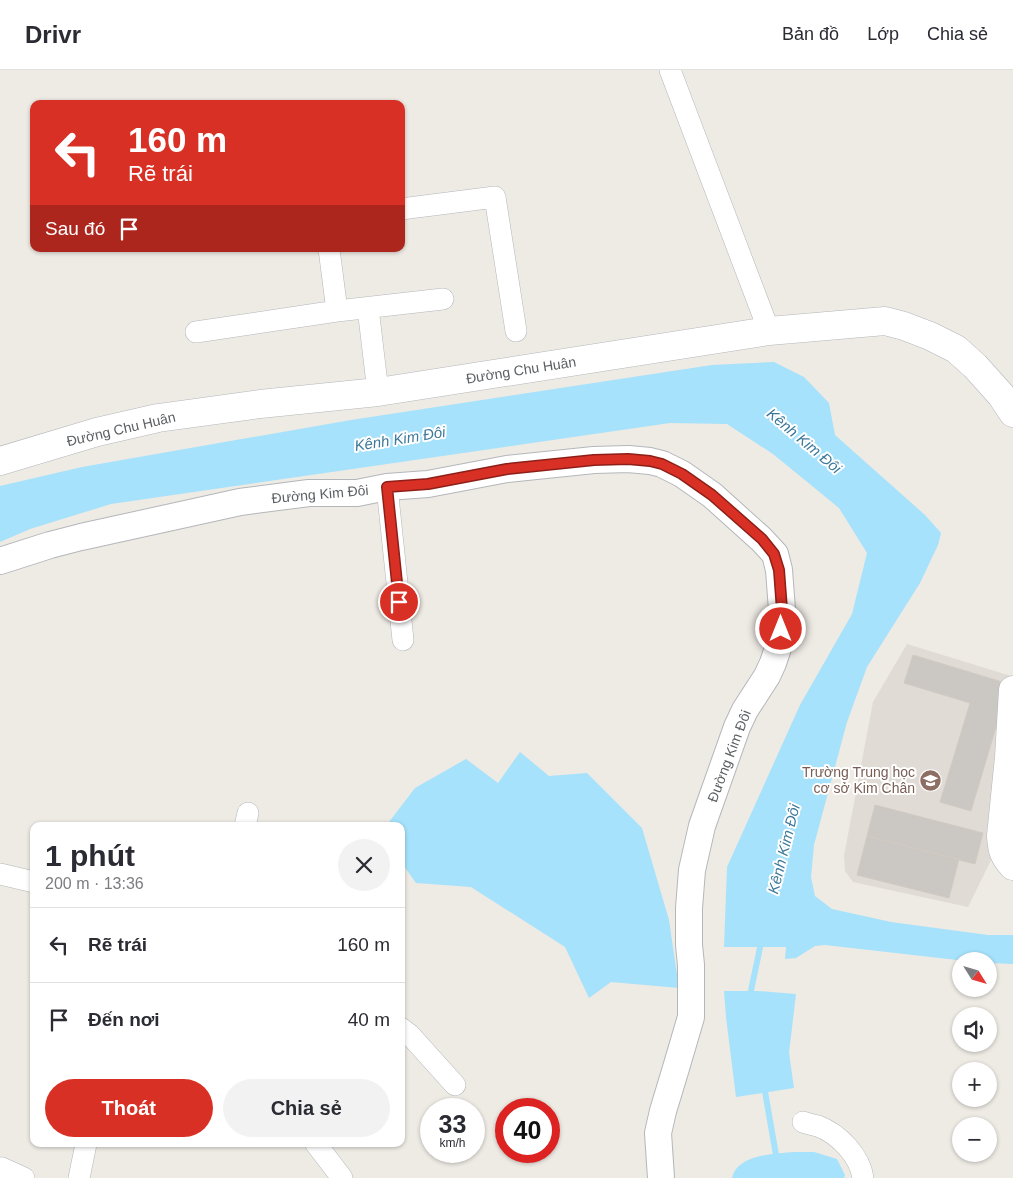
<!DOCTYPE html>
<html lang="vi">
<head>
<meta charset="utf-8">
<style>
  body { margin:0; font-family:Arial,sans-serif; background:#f2f2f3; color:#2b2b33; height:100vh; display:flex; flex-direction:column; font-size:19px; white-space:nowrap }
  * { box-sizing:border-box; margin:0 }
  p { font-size:16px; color:#7c7c81 }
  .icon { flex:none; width:28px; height:28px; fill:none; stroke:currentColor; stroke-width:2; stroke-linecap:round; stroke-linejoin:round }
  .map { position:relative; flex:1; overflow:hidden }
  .side { position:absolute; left:30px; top:752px; width:375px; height:325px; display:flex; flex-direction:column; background:#fff; border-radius:10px; box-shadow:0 1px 4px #0004 }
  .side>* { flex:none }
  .hud { position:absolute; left:30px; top:30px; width:375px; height:152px; border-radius:10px; box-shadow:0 1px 4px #0004; background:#d93025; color:#fff; overflow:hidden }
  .needle { width:32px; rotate:127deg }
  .fabs { position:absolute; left:952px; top:882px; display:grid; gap:10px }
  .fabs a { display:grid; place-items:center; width:45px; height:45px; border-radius:50%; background:#fff; box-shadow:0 1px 4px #0004; font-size:25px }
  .speed { position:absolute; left:420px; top:1028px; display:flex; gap:10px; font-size:25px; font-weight:700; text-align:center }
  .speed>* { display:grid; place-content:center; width:65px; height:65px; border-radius:50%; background:#fff; box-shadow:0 1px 4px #0004; line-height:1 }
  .speed small { font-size:12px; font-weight:400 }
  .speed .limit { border:8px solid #d22; background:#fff; color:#111 }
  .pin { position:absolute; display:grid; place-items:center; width:42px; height:42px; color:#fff; margin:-21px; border:2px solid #fff; border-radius:50%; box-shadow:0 1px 5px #0007 }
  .me { position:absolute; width:55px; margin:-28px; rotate:0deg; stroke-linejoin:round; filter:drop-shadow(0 0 4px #0008) }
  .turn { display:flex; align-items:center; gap:18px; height:105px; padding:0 15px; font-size:22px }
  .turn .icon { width:65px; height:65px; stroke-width:2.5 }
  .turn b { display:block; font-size:35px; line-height:42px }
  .then { display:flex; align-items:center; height:48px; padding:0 15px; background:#0003; gap:10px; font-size:19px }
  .round { display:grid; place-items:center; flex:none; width:52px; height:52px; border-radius:26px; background:#f2f2f3 }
  .headline { display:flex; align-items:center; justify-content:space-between; height:85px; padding:0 15px }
  h1 { font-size:30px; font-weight:700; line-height:38px }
  .action { display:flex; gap:10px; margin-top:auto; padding:10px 15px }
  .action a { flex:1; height:58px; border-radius:30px; background:#d93025; color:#fff; font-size:20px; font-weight:700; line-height:58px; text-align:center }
  .action a+a { background:#f2f2f3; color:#2b2b33 }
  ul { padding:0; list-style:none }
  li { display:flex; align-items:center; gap:15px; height:75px; padding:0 15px; border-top:1px solid #e1e1e2 }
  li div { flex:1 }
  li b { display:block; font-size:19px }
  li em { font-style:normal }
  header { display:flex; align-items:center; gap:30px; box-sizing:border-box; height:70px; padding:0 25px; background:#fff; border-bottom:1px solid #e1e1e2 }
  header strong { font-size:24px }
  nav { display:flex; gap:28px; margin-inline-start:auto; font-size:18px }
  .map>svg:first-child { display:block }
</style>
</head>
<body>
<header>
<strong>Drivr</strong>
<nav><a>Bản đồ</a><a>Lớp</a><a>Chia sẻ</a></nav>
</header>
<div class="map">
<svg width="1013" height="1108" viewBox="0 0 1013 1108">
  <rect width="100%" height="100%" fill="#eeeae4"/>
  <path fill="#e0dbd5" d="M 907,574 L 1011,606 L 1009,662 L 992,788 L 968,837 L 853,812 L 845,801 L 844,786 L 873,632 Z"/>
  <path fill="#a6e2fb" d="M 774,292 L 804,307 L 829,333 L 835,365 L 925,445 L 941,463 L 938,475 L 920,513 L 867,597 L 847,652 L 814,775 L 811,807 L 815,826 L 832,839 L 891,852 L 988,865 L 1013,865 L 1013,894 L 989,893 L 989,891 L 966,891 L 825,875 L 815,876 L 796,888 L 785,889 L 786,877 L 724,877 L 727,797 L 800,635 L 852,544 L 867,483 L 839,438 L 773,384 L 727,354 L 670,353 L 111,434 L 30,459 L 0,472 L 0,416 L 82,397 L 351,350 L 712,295 Z
    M 520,682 L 549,706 L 587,703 L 642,758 L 669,850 L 679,918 L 611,912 L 589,928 L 565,877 L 471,817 L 416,813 L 401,792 L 401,756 L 386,756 L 415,718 L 466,689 L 498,713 Z
    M 724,921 L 758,921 L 796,924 L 789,983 L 794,1018 L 736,1027 L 726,947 Z
    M 794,1082 L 814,1082 L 837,1089 L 845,1105 L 844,1108 L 732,1108 C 738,1084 774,1084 794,1082 Z"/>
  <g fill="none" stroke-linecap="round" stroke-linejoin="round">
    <path stroke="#a6e2fb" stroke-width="6" d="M 749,930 L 762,868
      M 764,1016 L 780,1108"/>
  </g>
  <path fill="#cbc7c2" stroke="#d2cbc2" d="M 913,585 L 1009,614 L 971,741 L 940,732 L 970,633 L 904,613 Z
    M 875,735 L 983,763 L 975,794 L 867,766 Z
    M 867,766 L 959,789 L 949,828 L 857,805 Z"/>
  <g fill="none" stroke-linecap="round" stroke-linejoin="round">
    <defs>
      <path id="minor" d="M 670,0 L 769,261
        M 401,139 L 495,127 L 516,261
        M 329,179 L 337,241
        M 368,238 L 378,322
        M 196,262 L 337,241 L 443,229
        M 387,417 L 403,570
        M 245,756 L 248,743
        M 0,804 L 34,812
        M 401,958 L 410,965 L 455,1015
        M 803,1052 C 808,1054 814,1055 818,1056 C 839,1064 860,1086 863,1108
        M 316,1074 L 342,1108
        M 0,1100 L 2,1098 L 24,1108
        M 79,1108 L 86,1074"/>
      <path id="tertiary" d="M 0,491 L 50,475 L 81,467 L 240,432 L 309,423 L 357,423 L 387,417 L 428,414 L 507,399 L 594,390 L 628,389 L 650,391 L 662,394 L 682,404 L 712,425 L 761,469 L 775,484 L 779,500 L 782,540 L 781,559 L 779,575 L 773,593 L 767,606 L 745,640 L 737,657 L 702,756 L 692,800 L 689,838 L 689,875 L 691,895 L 691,947 L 676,998 L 663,1041 L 658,1063 L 661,1108"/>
      <path id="secondary" d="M 0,391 L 97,362 L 158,348 L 260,334 L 378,322 L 769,261 L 885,251 L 904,256 L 930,266 L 956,279 L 975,296 L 1001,325 L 1013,343
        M 1013,620 L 1009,687 L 1001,766 C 1002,780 1003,785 1013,796"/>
    </defs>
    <use href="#minor" stroke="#b4b7ba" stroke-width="22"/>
    <use href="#tertiary" stroke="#b4b7ba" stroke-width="28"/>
    <use href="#secondary" stroke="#b3b7ba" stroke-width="29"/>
    <use href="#minor" stroke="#fff" stroke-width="21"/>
    <use href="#tertiary" stroke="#fff" stroke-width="26"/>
    <use href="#secondary" stroke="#fff" stroke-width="28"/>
  </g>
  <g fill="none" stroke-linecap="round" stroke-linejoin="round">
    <defs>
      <path id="route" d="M 399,532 L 387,417 L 428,414 L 507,399 L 594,390 L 628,389 L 650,391 L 662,394 L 682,404 L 712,425 L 762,469 L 774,484 L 779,500 L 782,540 L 781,559"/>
    </defs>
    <use href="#route" stroke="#8d1f18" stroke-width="12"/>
    <use href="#route" stroke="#d93025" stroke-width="9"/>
  </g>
  <defs>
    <symbol id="school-disc" viewBox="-11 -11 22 22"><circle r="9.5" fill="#8d6e63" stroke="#fff"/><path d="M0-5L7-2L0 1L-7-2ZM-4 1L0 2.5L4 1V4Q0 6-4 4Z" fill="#fff"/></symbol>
  </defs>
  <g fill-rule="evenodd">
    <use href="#school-disc" x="918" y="698" width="25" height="25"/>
  </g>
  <g text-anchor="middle" stroke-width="4" stroke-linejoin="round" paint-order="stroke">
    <g font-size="14" fill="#5c6063" stroke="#fff">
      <text transform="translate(521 300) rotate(-9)" y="5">Đường Chu Huân</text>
      <text transform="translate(121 359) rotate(-13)" y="5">Đường Chu Huân</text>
      <text transform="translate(320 424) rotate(-5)" y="5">Đường Kim Đôi</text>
      <text transform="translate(729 686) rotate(-69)" y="5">Đường Kim Đôi</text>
    </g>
    <g font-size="14" fill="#785e54" stroke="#fff" text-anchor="end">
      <text x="915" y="707">Trường Trung học<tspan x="915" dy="16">cơ sở Kim Chân</tspan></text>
    </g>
    <g font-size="15" font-style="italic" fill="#3e799b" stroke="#fff">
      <text transform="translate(400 369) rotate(-9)" y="5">Kênh Kim Đôi</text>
      <text transform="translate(804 371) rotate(40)" y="5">Kênh Kim Đôi</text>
      <text transform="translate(784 779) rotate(-76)" y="5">Kênh Kim Đôi</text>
    </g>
  </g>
</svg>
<div class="fabs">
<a><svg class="needle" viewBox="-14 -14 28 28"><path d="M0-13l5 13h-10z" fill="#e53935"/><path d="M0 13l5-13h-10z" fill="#7c7c81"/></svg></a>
<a><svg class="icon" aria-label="sound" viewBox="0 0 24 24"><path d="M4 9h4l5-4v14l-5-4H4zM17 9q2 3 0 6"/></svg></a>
<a>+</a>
<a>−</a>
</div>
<div class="speed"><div>33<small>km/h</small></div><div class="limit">40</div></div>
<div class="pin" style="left:399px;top:532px;background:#d93025"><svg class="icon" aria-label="arrive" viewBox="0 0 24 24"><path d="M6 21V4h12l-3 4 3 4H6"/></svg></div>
<svg class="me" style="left:781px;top:559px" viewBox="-20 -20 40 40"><circle r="17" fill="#d93025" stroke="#fff" stroke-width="3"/><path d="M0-11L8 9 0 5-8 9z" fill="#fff"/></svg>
<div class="hud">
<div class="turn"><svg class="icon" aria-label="left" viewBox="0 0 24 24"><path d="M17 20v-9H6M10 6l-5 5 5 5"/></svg><div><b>160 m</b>Rẽ trái</div></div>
<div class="then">Sau đó<svg class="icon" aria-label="arrive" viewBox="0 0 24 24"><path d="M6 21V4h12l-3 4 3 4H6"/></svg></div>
</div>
<section class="side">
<div class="headline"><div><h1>1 phút</h1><p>200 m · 13:36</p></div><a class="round"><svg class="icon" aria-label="close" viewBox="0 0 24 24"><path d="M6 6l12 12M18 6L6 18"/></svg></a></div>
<ul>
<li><svg class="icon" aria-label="left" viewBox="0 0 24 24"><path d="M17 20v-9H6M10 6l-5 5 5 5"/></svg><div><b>Rẽ trái</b></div><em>160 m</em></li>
<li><svg class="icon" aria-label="arrive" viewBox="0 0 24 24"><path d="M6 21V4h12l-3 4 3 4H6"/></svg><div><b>Đến nơi</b></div><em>40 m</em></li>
</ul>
<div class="action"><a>Thoát</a><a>Chia sẻ</a></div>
</section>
</div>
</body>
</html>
